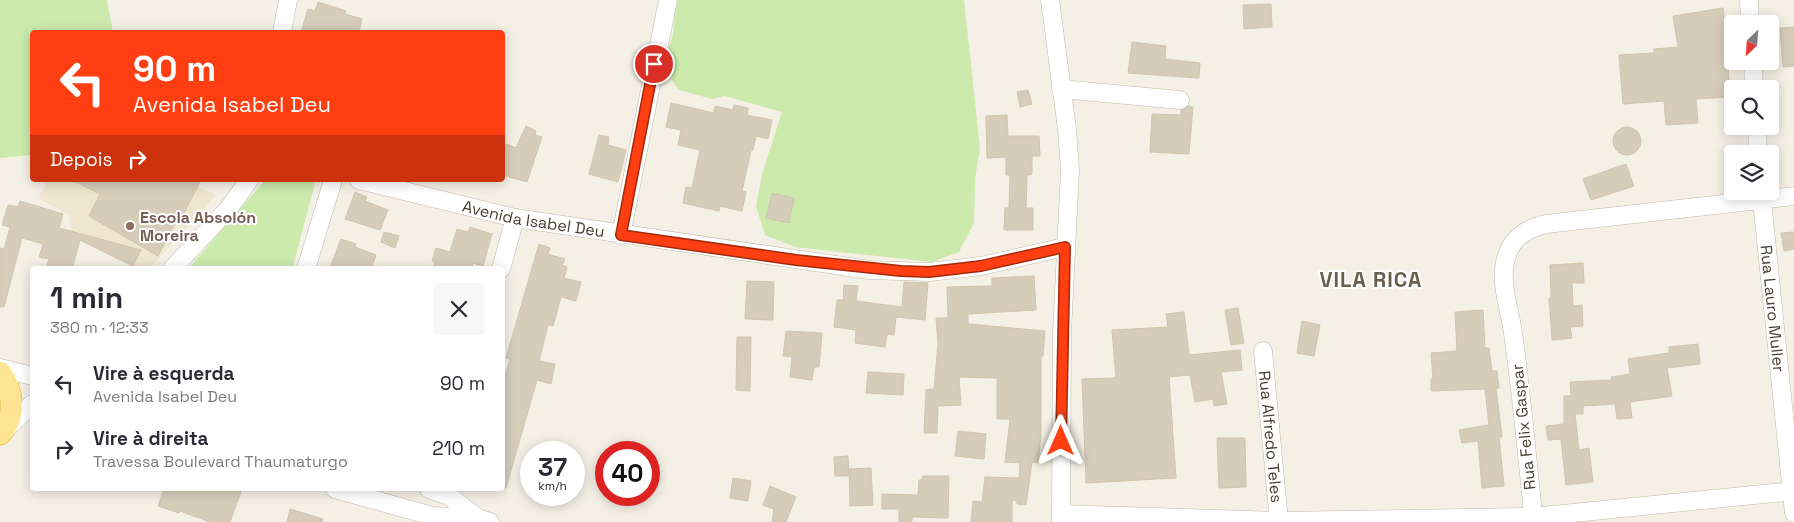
<!DOCTYPE html>
<html lang="pt">
<head>
<meta charset="utf-8">
<style>
  body { margin:0; font-family:"Space Grotesk",sans-serif; background:#f7f7f7; color:#2b2b33; height:100vh; display:flex; flex-direction:column; font-size:19px; white-space:nowrap }
  * { box-sizing:border-box; margin:0 }
  p { font-size:16px; color:#7c7c81 }
  .icon { flex:none; width:28px; height:28px; fill:none; stroke:currentColor; stroke-width:2; stroke-linecap:round; stroke-linejoin:round }
  .map { position:relative; flex:1; overflow:hidden }
  .details { position:absolute; left:30px; top:266px; width:475px; height:225px; display:flex; flex-direction:column; background:#fff; border-radius:5px; box-shadow:0 2px 12px #0003 }
  .details>* { flex:none }
  .hud { position:absolute; left:30px; top:30px; width:475px; height:152px; border-radius:5px; box-shadow:0 2px 12px #0003; background:#ff3f11; color:#fff; overflow:hidden }
  .needle { width:32px; rotate:205deg }
  .controls { position:absolute; left:1724px; top:15px; display:grid; gap:10px }
  .controls a { display:grid; place-items:center; width:55px; height:55px; border-radius:5px; background:#fff; box-shadow:0 2px 12px #0003; font-size:25px }
  .speed { position:absolute; left:520px; top:441px; display:flex; gap:10px; font-size:25px; font-weight:700; text-align:center }
  .speed>* { display:grid; place-content:center; width:65px; height:65px; border-radius:50%; background:#fff; box-shadow:0 2px 12px #0003; line-height:1 }
  .speed small { font-size:12px; font-weight:400 }
  .speed .limit { border:8px solid #d22; background:#fff; color:#111 }
  .pin { position:absolute; display:grid; place-items:center; width:42px; height:42px; color:#fff; margin:-21px; border:2px solid #fff; border-radius:50%; box-shadow:0 1px 5px #0007 }
  .me { position:absolute; width:55px; margin:-28px; rotate:0deg; stroke-linejoin:round; filter:drop-shadow(0 0 4px #0008) }
  .turn { display:flex; align-items:center; gap:18px; height:105px; padding:0 20px; font-size:22px }
  .turn .icon { width:65px; height:65px; stroke-width:2.5 }
  .turn b { display:block; font-size:35px; line-height:42px }
  .then { display:flex; align-items:center; height:48px; padding:0 20px; background:#0003; gap:10px; font-size:19px }
  .round { display:grid; place-items:center; flex:none; width:52px; height:52px; border-radius:5px; background:#f7f7f7 }
  .headline { display:flex; align-items:center; justify-content:space-between; height:85px; padding:0 20px }
  h1 { font-size:30px; font-weight:700; line-height:38px }
  ul { padding:0; list-style:none }
  li { display:flex; align-items:center; gap:15px; height:65px; padding:0 20px }
  li div { flex:1 }
  li b { display:block; font-size:19px }
  li em { font-style:normal }
  .map>svg:first-child { display:block }
</style>
</head>
<body>
<div class="map">
<svg width="1794" height="522" viewBox="0 0 1794 522">
  <rect width="100%" height="100%" fill="#f4f0e5"/>
  <path fill="#eee6ce" d="M 48,180 L 183,180 L 216,195 L 149,269 L 136,269 L 73,237 L 69,215 L 38,198 Z"/>
  <path fill="#cbeaac" d="M 0,0 L 107,0 L 113,32 L 32,32 L 32,155 L 0,158 Z
    M 677,0 L 964,0 L 980,148 L 975,179 L 974,223 L 959,252 L 932,262 L 795,247 L 765,235 L 756,206 L 762,174 L 782,112 L 725,96 L 712,99 L 679,90 L 663,68 L 673,34 Z
    M 265,180 L 316,180 L 292,269 L 188,269 Z"/>
  <path fill="#d6ccba" stroke="#d1c4ad" d="M 318,2 L 346,11 L 345,14 L 362,19 L 359,32 L 301,32 L 308,9 L 315,11 Z
    M 1271,4 L 1272,27 L 1244,29 L 1243,5 Z
    M 1723,8 L 1726,33 L 1730,97 L 1696,99 L 1698,123 L 1666,125 L 1664,101 L 1623,104 L 1619,55 L 1654,53 L 1654,49 L 1678,47 L 1673,16 Z
    M 1794,27 L 1794,66 L 1783,67 L 1780,28 Z
    M 1132,42 L 1166,46 L 1165,59 L 1200,63 L 1199,78 L 1128,73 Z
    M 1028,90 L 1032,104 L 1020,107 L 1017,92 Z
    M 671,103 L 714,113 L 715,106 L 733,110 L 734,105 L 748,108 L 747,115 L 772,120 L 768,139 L 756,136 L 753,150 L 751,150 L 742,191 L 746,192 L 742,211 L 720,206 L 719,211 L 683,203 L 686,187 L 692,188 L 700,150 L 678,145 L 681,130 L 666,127 Z
    M 1188,106 L 1193,107 L 1189,154 L 1150,152 L 1152,114 L 1181,115 L 1181,110 Z
    M 1007,115 L 1008,136 L 1039,136 L 1040,156 L 1032,156 L 1032,174 L 1027,175 L 1026,208 L 1033,208 L 1033,230 L 1004,230 L 1005,208 L 1009,208 L 1010,175 L 1006,175 L 1006,157 L 987,158 L 986,116 Z
    M 526,126 L 536,131 L 535,135 L 542,137 L 527,182 L 502,175 L 502,152 L 506,144 L 516,148 Z
    M1613 141a14 14 0 1 1 28 0a14 14 0 1 1-28 0Z
    M 599,135 L 609,137 L 608,145 L 626,150 L 618,182 L 589,174 Z
    M 1626,164 L 1634,186 L 1591,200 L 1583,179 Z
    M 72,180 L 201,180 L 181,219 L 178,217 L 158,256 L 89,216 L 100,194 Z
    M 355,192 L 367,197 L 365,201 L 388,210 L 380,230 L 345,219 Z
    M 772,193 L 794,198 L 789,223 L 766,218 Z
    M 20,201 L 63,214 L 59,228 L 141,250 L 133,266 L 80,240 L 72,269 L 46,269 L 49,259 L 39,257 L 43,244 L 22,238 L 4,307 L 0,307 L 0,248 L 4,249 L 10,227 L 2,225 L 8,205 L 18,207 Z
    M 470,227 L 492,234 L 483,266 L 473,263 L 471,269 L 433,269 L 435,262 L 432,261 L 436,248 L 450,252 L 457,229 L 468,232 Z
    M 384,232 L 399,236 L 395,248 L 381,242 Z
    M 1794,232 L 1794,249 L 1784,251 L 1781,233 Z
    M 341,239 L 356,244 L 355,247 L 376,255 L 371,269 L 340,269 L 331,265 Z
    M 539,244 L 550,248 L 548,254 L 565,259 L 562,265 L 567,267 L 564,278 L 581,282 L 576,301 L 561,297 L 553,326 L 548,325 L 539,361 L 555,364 L 551,384 L 537,380 L 506,488 L 502,488 L 502,387 L 510,359 L 506,358 Z
    M 1583,263 L 1584,283 L 1572,283 L 1573,306 L 1582,305 L 1583,326 L 1570,327 L 1572,338 L 1552,340 L 1549,298 L 1551,297 L 1550,265 Z
    M 1034,276 L 1036,310 L 968,314 L 968,324 L 1045,331 L 1043,356 L 1041,356 L 1041,436 L 1038,463 L 1032,462 L 1026,505 L 1017,504 L 1017,501 L 1012,500 L 1012,522 L 971,522 L 973,501 L 982,502 L 985,477 L 1019,478 L 1020,463 L 1005,462 L 1010,419 L 997,419 L 997,378 L 959,377 L 961,405 L 938,406 L 937,433 L 924,433 L 926,390 L 934,389 L 938,343 L 936,318 L 948,318 L 947,287 L 992,286 L 992,278 Z
    M 747,281 L 774,282 L 773,320 L 745,319 Z
    M 904,282 L 928,283 L 925,320 L 896,317 L 894,335 L 887,334 L 885,347 L 855,343 L 856,330 L 834,327 L 837,300 L 843,300 L 844,285 L 858,286 L 856,301 L 902,307 Z
    M 1238,308 L 1244,343 L 1231,345 L 1225,310 Z
    M 1483,310 L 1485,348 L 1489,348 L 1492,371 L 1497,371 L 1499,388 L 1496,388 L 1502,437 L 1499,437 L 1504,486 L 1482,488 L 1478,441 L 1462,443 L 1459,430 L 1489,425 L 1485,389 L 1431,391 L 1431,379 L 1433,379 L 1431,353 L 1457,351 L 1455,312 Z
    M 1184,312 L 1189,355 L 1240,350 L 1242,370 L 1221,372 L 1227,404 L 1214,406 L 1213,399 L 1195,402 L 1190,375 L 1169,377 L 1176,478 L 1086,483 L 1082,379 L 1116,378 L 1112,330 L 1168,327 L 1166,314 Z
    M 1302,321 L 1320,325 L 1314,356 L 1297,353 Z
    M 786,331 L 822,333 L 819,367 L 814,367 L 812,380 L 790,377 L 792,357 L 783,356 Z
    M 737,337 L 751,337 L 750,391 L 736,390 Z
    M 1698,344 L 1700,364 L 1667,368 L 1672,396 L 1630,402 L 1632,418 L 1617,419 L 1615,404 L 1583,406 L 1583,414 L 1575,414 L 1579,450 L 1589,448 L 1593,482 L 1566,485 L 1561,439 L 1548,440 L 1546,426 L 1564,424 L 1564,396 L 1571,396 L 1570,382 L 1612,380 L 1611,377 L 1630,374 L 1628,359 L 1669,353 L 1669,347 Z
    M 868,372 L 904,374 L 903,395 L 866,393 Z
    M 958,431 L 986,434 L 984,459 L 955,456 Z
    M 1217,438 L 1245,438 L 1246,487 L 1219,488 Z
    M 848,456 L 849,476 L 835,476 L 834,457 Z
    M 871,468 L 873,505 L 850,506 L 849,469 Z
    M 923,476 L 949,476 L 948,518 L 912,517 L 912,522 L 899,522 L 899,509 L 882,509 L 882,494 L 918,495 L 919,480 L 922,480 Z
    M 733,478 L 751,481 L 748,501 L 730,498 Z
    M 770,486 L 796,497 L 786,522 L 772,522 L 774,509 L 763,505 Z
    M 164,489 L 242,489 L 230,522 L 210,522 L 180,511 L 179,513 L 158,506 Z
    M 290,509 L 323,519 L 322,522 L 287,522 Z"/>
  <g fill="none" stroke-linecap="round" stroke-linejoin="round">
    <defs>
      <g id="minor">
        <path d="M 1050,0 L 1067,129 L 1070,170 L 1062,333 L 1061,522"/>
        <path d="M 1749,0 L 1750,24"/>
        <path d="M 282,32 L 288,0"/>
        <path d="M 1753,61 L 1754,89"/>
        <path d="M 1061,89 L 1180,100"/>
        <path d="M 1757,126 L 1758,154"/>
        <path id="s1" d="M 359,180 L 515,218 L 870,270 L 929,272 L 981,266 L 1065,247"/>
        <path id="s2" d="M 1761,191 L 1794,513"/>
        <path d="M 621,235 L 668,0"/>
        <path d="M 172,269 L 229,208 L 249,180"/>
        <path d="M 306,269 L 333,180"/>
        <path d="M 501,269 L 515,218"/>
        <path id="s3" d="M 1263,351 L 1279,522"/>
        <path d="M 0,368 L 32,376"/>
        <path d="M 5,430 L 32,404"/>
        <path d="M 335,489 L 432,516 L 478,518 L 490,522"/>
        <path d="M 429,489 L 449,496 L 478,518"/>
        <path d="M 1061,514 L 1279,521 L 1533,517 L 1794,491"/>
        <path d="M 1534,522 C 1527,459 1522,396 1513,333 C 1510,310 1499,282 1506,258 C 1512,237 1526,229 1546,224 L 1794,196"/>
      </g>
      <path id="major" d="M 0,372 C 13,390 17,417 0,434"/>
    </defs>
    <use href="#minor" stroke="#c0b8a7" stroke-width="19"/>
    <use href="#major" stroke="#eac65d" stroke-width="23"/>
    <use href="#minor" stroke="#fff" stroke-width="18"/>
    <use href="#major" stroke="#ffe593" stroke-width="21"/>
  </g>
  <g fill="none" stroke-linecap="round" stroke-linejoin="round">
    <defs>
      <path id="route" d="M 654,64 L 621,235 L 796,260 L 901,271 L 929,272 L 981,266 L 1065,247 L 1061,441"/>
    </defs>
    <use href="#route" stroke="#a6290b" stroke-width="12"/>
    <use href="#route" stroke="#ff3f11" stroke-width="9"/>
  </g>
  <circle fill="#8d6e63" stroke="#fff" stroke-width="2" cx="130" cy="226" r="5"/>
  <g text-anchor="middle" stroke-width="4" stroke-linejoin="round" paint-order="stroke">
    <g font-size="16" font-weight="bold" fill="#785e54" stroke="#fff" text-anchor="start">
      <text x="140" y="223">Escola Absolón<tspan x="140" dy="18">Moreira</tspan></text>
    </g>
    <g font-size="16" fill="#474034" stroke="#fff">
      <text dy="6" stroke="none"><textPath href="#s1" startOffset="179">Avenida Isabel Deu</textPath></text>
      <text dy="6" stroke="none"><textPath href="#s2" startOffset="118">Rua Lauro Muller</textPath></text>
      <text transform="translate(1523 427) rotate(-96)" y="6">Rua Felix Gaspar</text>
      <text dy="6" stroke="none"><textPath href="#s3" startOffset="86">Rua Alfredo Teles</textPath></text>
    </g>
    <g font-size="21" font-weight="bold" letter-spacing="1" fill="#6a5f4b" stroke="#fff">
      <text x="1371" y="287">VILA RICA</text>
    </g>
  </g>
</svg>
<div class="controls">
<a><svg class="needle" viewBox="-14 -14 28 28"><path d="M0-13l5 13h-10z" fill="#e53935"/><path d="M0 13l5-13h-10z" fill="#7c7c81"/></svg></a>
<a><svg class="icon" aria-label="search" viewBox="0 0 24 24"><circle cx="10" cy="10" r="6"/><path d="M15 15l6 6"/></svg></a>
<a><svg class="icon" aria-label="layers" viewBox="0 0 24 24"><path d="M12 4l9 5-9 5-9-5zM3 14l9 5 9-5"/></svg></a>
</div>
<div class="speed"><div>37<small>km/h</small></div><div class="limit">40</div></div>
<div class="pin" style="left:654px;top:64px;background:#d93025"><svg class="icon" aria-label="arrive" viewBox="0 0 24 24"><path d="M6 21V4h12l-3 4 3 4H6"/></svg></div>
<svg class="me" style="left:1061px;top:441px" viewBox="-20 -20 40 40"><path d="M0-17L14 15 0 8-14 15z" fill="#ff3f11" stroke="#fff" stroke-width="4"/></svg>
<div class="hud">
<div class="turn"><svg class="icon" aria-label="left" viewBox="0 0 24 24"><path d="M17 20v-9H6M10 6l-5 5 5 5"/></svg><div><b>90 m</b>Avenida Isabel Deu</div></div>
<div class="then">Depois<svg class="icon" aria-label="right" viewBox="0 0 24 24"><path d="M7 20v-9h11M14 6l5 5-5 5"/></svg></div>
</div>
<section class="details">
<div class="headline"><div><h1>1 min</h1><p>380 m · 12:33</p></div><a class="round"><svg class="icon" aria-label="close" viewBox="0 0 24 24"><path d="M6 6l12 12M18 6L6 18"/></svg></a></div>
<ul>
<li><svg class="icon" aria-label="left" viewBox="0 0 24 24"><path d="M17 20v-9H6M10 6l-5 5 5 5"/></svg><div><b>Vire à esquerda</b><p>Avenida Isabel Deu</p></div><em>90 m</em></li>
<li><svg class="icon" aria-label="right" viewBox="0 0 24 24"><path d="M7 20v-9h11M14 6l5 5-5 5"/></svg><div><b>Vire à direita</b><p>Travessa Boulevard Thaumaturgo</p></div><em>210 m</em></li>
</ul>
</section>
</div>
</body>
</html>
